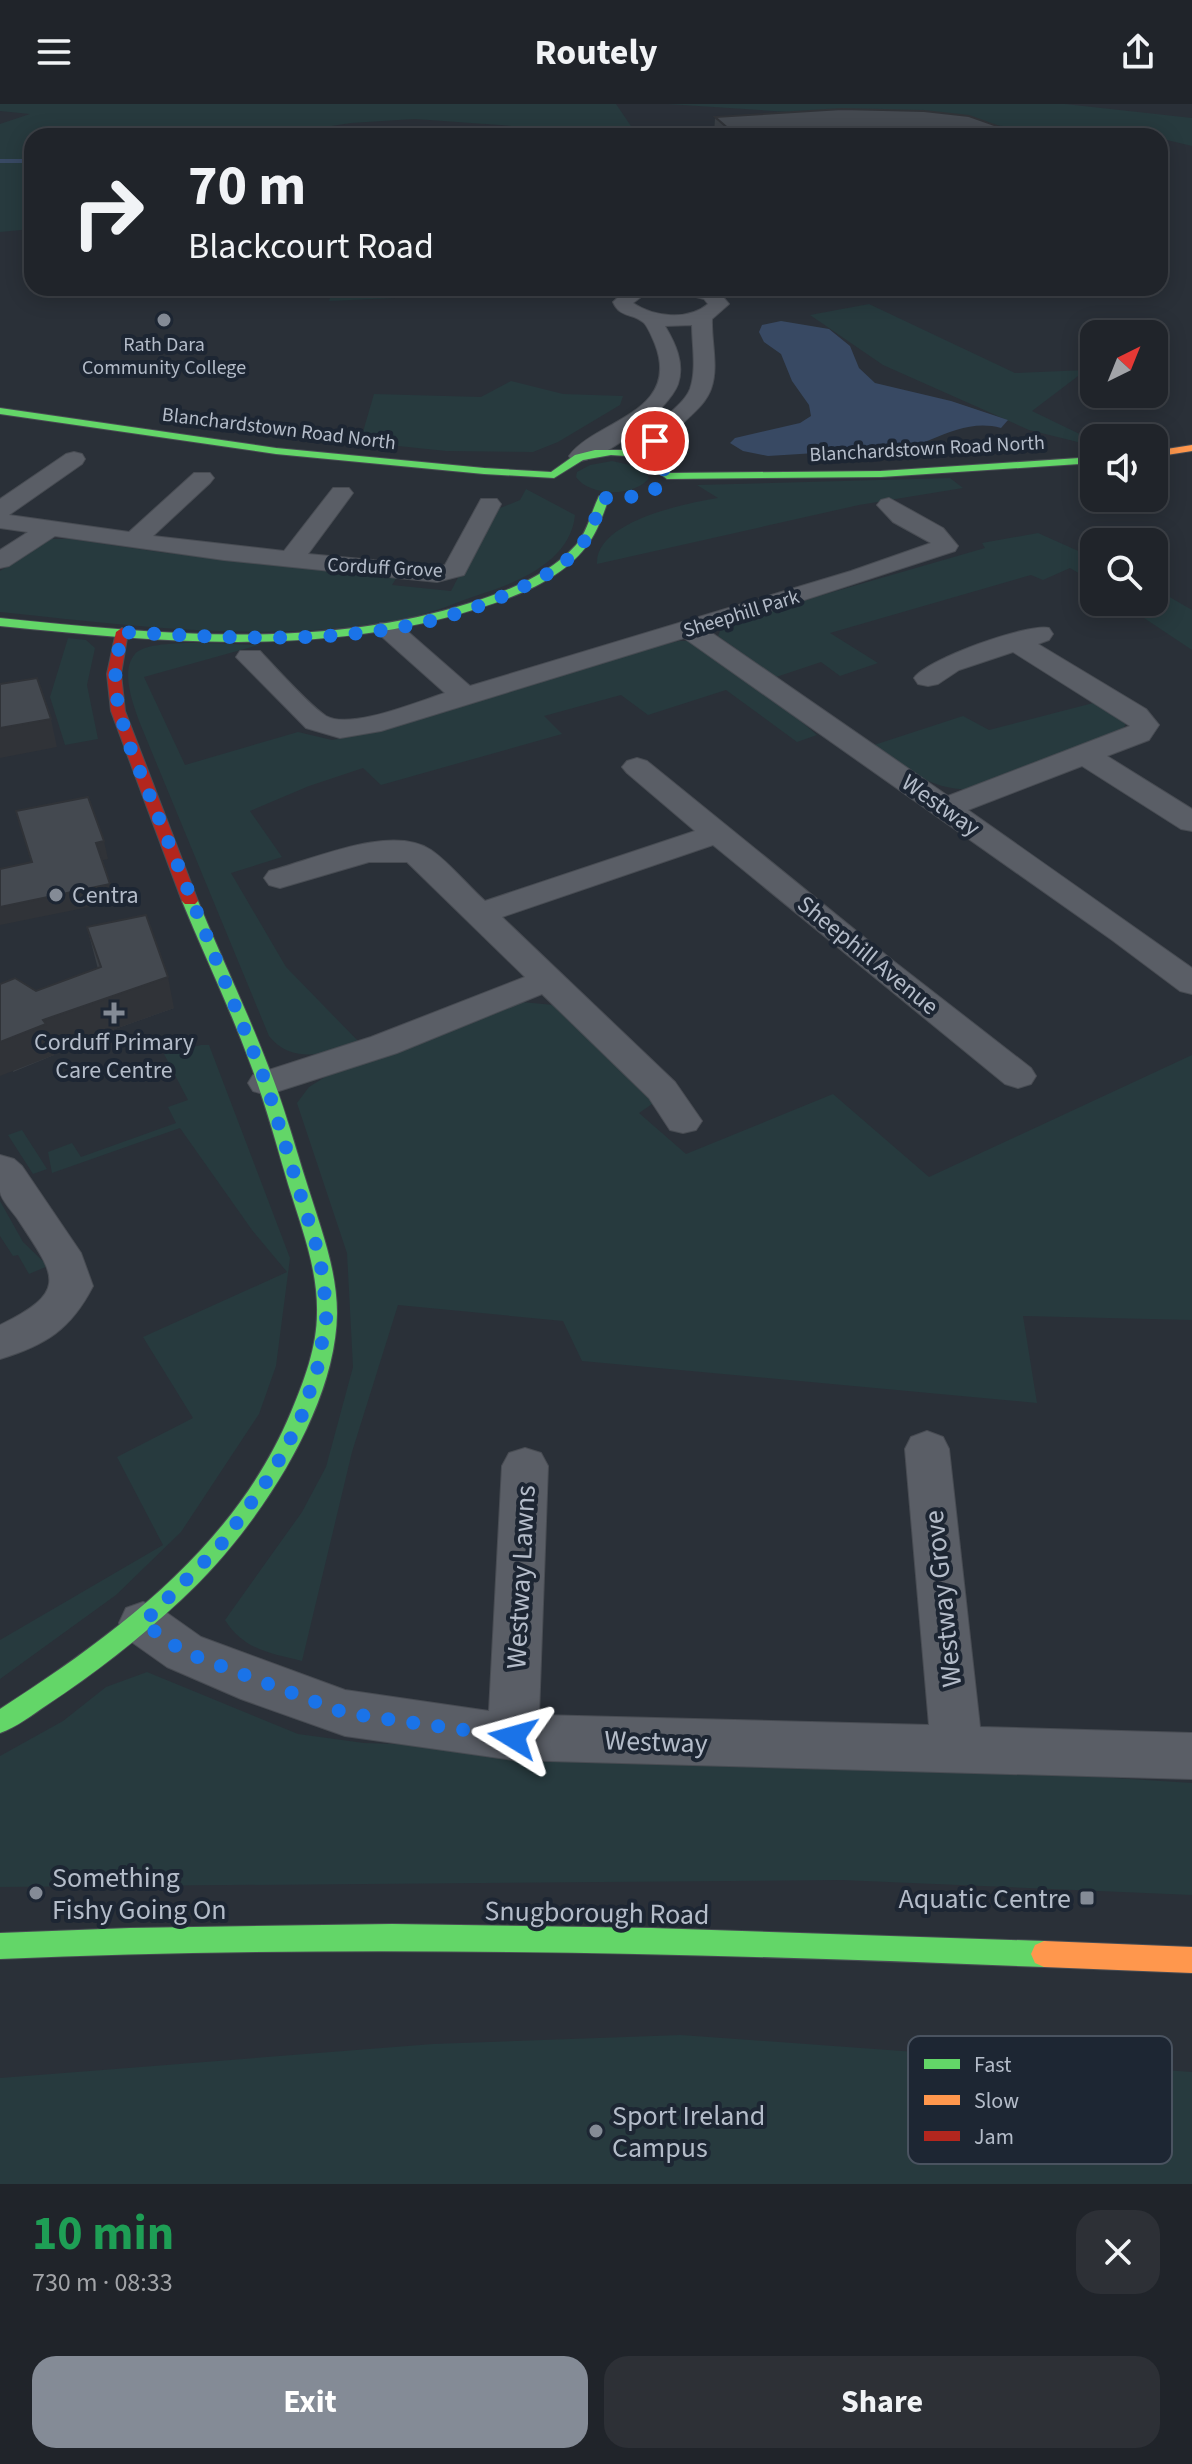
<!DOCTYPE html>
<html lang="en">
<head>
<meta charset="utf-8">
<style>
  body { margin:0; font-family:"Source Sans 3",sans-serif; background:#2d3036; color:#f1f3f6; height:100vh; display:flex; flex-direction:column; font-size:30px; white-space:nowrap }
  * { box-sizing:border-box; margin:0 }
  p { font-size:26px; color:#a2a4a8 }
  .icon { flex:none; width:44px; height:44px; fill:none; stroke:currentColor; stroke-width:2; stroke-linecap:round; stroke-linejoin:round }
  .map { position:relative; height:2080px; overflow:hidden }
  .details { display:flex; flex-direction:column; background:#20242a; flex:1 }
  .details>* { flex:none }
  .banner { position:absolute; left:24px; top:24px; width:1144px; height:168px; border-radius:24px; box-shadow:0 4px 20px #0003,0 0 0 2px #3d4147; background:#20242a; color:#f1f3f6; overflow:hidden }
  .needle { width:52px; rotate:43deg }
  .controls { position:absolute; left:1080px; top:216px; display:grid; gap:16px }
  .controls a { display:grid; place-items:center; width:88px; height:88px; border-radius:16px; background:#20242a; box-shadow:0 4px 20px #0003,0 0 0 2px #3d4147; font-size:40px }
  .pin { position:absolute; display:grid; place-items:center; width:68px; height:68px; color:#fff; margin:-34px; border:4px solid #fff; border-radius:50%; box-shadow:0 2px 8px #0007 }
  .me { position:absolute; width:88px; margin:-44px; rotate:278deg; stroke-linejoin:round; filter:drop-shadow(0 0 6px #0008) }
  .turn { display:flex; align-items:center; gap:28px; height:168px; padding:0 32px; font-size:36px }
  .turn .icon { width:104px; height:104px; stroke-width:2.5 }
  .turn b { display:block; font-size:56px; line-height:68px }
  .round { display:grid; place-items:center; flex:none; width:84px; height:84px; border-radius:24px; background:#2d3036 }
  .summary { display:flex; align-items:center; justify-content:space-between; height:136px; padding:0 32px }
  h1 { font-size:48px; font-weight:700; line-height:60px; color:#1e9e55 }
  .button { display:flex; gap:16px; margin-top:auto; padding:16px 32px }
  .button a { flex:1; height:92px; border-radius:24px; background:#848b96; color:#fff; font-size:32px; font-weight:700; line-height:92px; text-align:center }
  .button a+a { background:#2d3036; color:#f1f3f6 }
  header { display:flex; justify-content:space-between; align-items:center; height:104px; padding:0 32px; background:#20242a; font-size:36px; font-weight:700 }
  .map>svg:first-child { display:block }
</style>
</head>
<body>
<header><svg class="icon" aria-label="menu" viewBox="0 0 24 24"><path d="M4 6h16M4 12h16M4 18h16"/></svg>Routely<svg class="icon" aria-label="share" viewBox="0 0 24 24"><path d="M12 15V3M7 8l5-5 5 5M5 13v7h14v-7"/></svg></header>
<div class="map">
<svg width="1192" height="2080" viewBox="0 0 1192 2080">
  <rect width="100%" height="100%" fill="#2a3038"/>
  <path fill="#273a3e" d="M 0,0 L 616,0 L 637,31 L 415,15 L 351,19 L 266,32 L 32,32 L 32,125 L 0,128 L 0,20 L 30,10 L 0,7 Z
    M 667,0 L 1065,0 L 1192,14 L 1192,42 L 1121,25 L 1063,26 Z
    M 384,22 C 423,22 464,20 501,32 L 301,32 Z
    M 333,184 L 588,184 L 593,192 L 549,187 L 329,197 Z
    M 869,200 L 1015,269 L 1086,266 L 1032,307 L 1094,337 L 1094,342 L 1029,326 L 883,261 L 810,211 Z
    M 511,277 L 563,290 L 623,292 L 620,301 L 558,338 L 533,348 L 446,347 L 360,338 L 374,290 L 481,293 Z
    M 612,357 L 643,364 L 649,374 C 635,393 590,393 576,373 L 577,368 L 590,361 Z
    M 950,374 L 963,384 L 859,401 L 597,460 C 595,417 687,399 718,394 L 697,381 Z
    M 526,385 L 575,411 C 571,455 522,477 484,489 C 459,497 434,509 408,514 C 274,541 134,522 0,508 L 0,467 L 51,435 L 70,435 L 166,449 L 397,473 L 392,481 L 451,487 L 493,407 L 520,396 Z
    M 1038,429 L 1094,454 L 1094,478 L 1070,464 L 1043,476 L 1031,471 L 830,529 L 878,559 L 840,572 L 821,558 L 776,573 L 718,532 L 722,522 L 740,515 L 985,444 L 982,439 Z
    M 1154,484 L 1192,506 L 1192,546 L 1120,498 L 1154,498 Z
    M 68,534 L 86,536 L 95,544 L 87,581 L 98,635 L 65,641 L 50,593 Z
    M 679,537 L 689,537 L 760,582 L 817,631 L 797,638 L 726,586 L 648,611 L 621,591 L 544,612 L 562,630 L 381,681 L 363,664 L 309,682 L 250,707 L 282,753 L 231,769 L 286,863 L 359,938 C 329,949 293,962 269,932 L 139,617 C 133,599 120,567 135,550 C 149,533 234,541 259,541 L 144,573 L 185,661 L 298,628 L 332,636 L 365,630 L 645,545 Z
    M 1101,597 L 1127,617 L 1122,628 L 967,685 C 929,686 904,662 874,641 L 963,612 L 989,626 Z
    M 522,898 L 554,901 L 655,998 L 639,1009 L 686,1050 L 833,990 L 929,1073 L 1192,951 L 1192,1216 L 1023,1212 L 1037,1299 L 582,1257 L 563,1217 L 398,1201 L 352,1348 L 302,1557 C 270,1549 244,1546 225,1516 L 302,1408 L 326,1363 L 353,1263 L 347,1149 L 297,999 L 309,983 L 325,973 Z
    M 201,941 L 209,941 L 290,1154 L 276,1262 L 259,1310 L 181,1428 L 116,1491 L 0,1575 L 0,1536 L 163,1441 L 117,1353 L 193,1314 L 143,1233 L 287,1168 L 252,1126 L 180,1024 L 52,1069 L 48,1048 L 72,1039 L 81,1053 L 176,1019 L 168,1003 L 188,996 L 164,950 Z
    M 22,1026 L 47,1065 L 33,1070 L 8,1031 Z
    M 0,1097 L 23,1138 L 48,1162 L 29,1170 L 18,1151 L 13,1152 L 0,1132 Z
    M 147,1568 L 298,1630 L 364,1639 L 804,1654 L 1192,1679 L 1192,1791 L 841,1776 L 0,1783 L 0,1652 L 63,1617 L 106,1583 Z
    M 681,1931 L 1192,1968 L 1192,2080 L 0,2080 L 0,1974 L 433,1940 Z"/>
  <path fill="#384963" d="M 781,217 L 829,225 L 850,242 L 859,264 L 875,279 L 951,297 L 1008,316 L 1001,324 C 951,310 913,360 864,346 L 768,352 L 743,347 L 730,339 L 735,334 L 800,319 L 811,312 L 809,301 L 792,277 L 781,250 L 764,238 L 759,228 L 762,221 Z"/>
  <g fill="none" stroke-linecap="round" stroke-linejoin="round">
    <path stroke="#384963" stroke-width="4" d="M 0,57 L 32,57"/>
    <defs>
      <path id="street" d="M 628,184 L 665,184 L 663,188 L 641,193 L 633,199 C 654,213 688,217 708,200 L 704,195 L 677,188 L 675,184 L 718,187 L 729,200 L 712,215 C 711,237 719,263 711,285 C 700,315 661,322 667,358 L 664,363 L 648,363 C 626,328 680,311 690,285 C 697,265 692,241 692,221 L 665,222 C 675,239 685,259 678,280 C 669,306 598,363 572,357 L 569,352 C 595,316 682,310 655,240 C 653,235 647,221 643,218 C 632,209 620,214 613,198 Z
        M 74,348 L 82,350 L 85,355 L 82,360 L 9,411 L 129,428 L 194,369 L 210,369 L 214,374 L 210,379 L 153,432 L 284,447 L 333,384 L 349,384 L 353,389 L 308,450 L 437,462 L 445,461 L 481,395 L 497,395 L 501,400 L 464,471 L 437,478 L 224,456 L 55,432 L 9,462 L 0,464 L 0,446 L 28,428 L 0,424 L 0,395 L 66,350 Z
        M 889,394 L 943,424 L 958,442 L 955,447 L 709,527 L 948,692 L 1130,622 L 1013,548 L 959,566 L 938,580 L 928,582 L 918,580 L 914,574 C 927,555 1028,519 1049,524 L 1053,530 L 1049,536 L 1038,540 L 1146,605 L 1159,621 L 1149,636 L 1107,652 L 1192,705 L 1192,727 L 1181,725 L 1082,662 L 968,706 L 1192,864 L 1192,890 L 1180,887 L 1112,836 L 684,534 L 381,627 L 340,634 L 306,624 L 236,553 L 240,547 L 260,547 C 275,563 310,602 326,612 C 351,626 419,597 445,589 L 380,531 L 376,525 L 380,519 L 398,519 L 470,582 L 851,467 L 931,439 L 893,418 L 877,401 L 881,396 Z
        M 637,654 L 647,657 L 892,856 L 1031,964 L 1036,972 L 1031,980 L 1018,984 L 1005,980 L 713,741 L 502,813 L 675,978 L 702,1017 L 696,1026 L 683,1029 L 670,1026 L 649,994 L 542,890 L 397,949 L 279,987 L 266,991 L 253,987 L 248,979 L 253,971 L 371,933 L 525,873 L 407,758 L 369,758 L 280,784 L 269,781 L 264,774 L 269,767 C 310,757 391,719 431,746 C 450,759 467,781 485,797 L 695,727 L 627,669 L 622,663 L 627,657 Z
        M 0,1051 L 14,1055 L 22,1062 L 81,1149 L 93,1182 C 71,1225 46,1241 0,1255 L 0,1221 C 72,1186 54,1171 17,1114 C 12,1107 2,1097 0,1088 C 0,1077 0,1062 0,1051 Z
        M 927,1327 L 943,1333 L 949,1345 L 980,1623 L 1192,1629 L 1192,1675 L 513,1656 L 345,1632 L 241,1595 L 167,1563 L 126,1534 L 119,1519 L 126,1504 L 143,1498 L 160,1504 L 201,1533 L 345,1586 L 489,1607 L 502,1362 L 509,1349 L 525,1344 L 541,1349 L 548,1362 L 539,1611 L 929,1621 L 905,1345 L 911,1333 Z"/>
      <path id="fast" d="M 0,304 L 276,344 L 484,364 L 551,368 L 575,351 L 595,346 L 627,346 L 646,351 L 670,369 L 881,367 L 1094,353 L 1094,359 L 881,373 L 667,375 L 652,364 L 626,352 L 611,351 L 583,356 L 554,374 L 484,370 L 276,350 L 0,310 Z
        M 599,392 L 609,394 C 603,411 597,429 586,443 C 559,477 515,493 476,505 C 320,554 160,538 0,522 L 0,514 C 158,530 317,547 470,499 C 508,487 549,471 576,441 C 588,427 591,408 599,392 Z
        M 190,792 L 198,797 C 220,851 246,904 267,959 C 283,998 294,1039 307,1080 C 320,1122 337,1165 337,1209 C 336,1309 251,1432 181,1496 C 139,1535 94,1570 47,1601 C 32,1611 17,1623 0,1629 L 0,1605 C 118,1529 236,1441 291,1308 C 304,1277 317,1243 317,1209 C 318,1165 301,1122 288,1080 C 276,1039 265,998 250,959 C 230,904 204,851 182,797 Z
        M 392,1820 L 652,1824 L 1044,1837 L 1053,1841 L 1057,1850 L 1053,1859 L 1044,1863 C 696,1849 348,1840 0,1855 L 0,1829 L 130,1824 Z"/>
      <path id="slow" d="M 1192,341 L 1192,347 L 1154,353 L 1154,347 Z
        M 1044,1837 L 1192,1843 L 1192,1869 L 1044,1863 L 1035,1859 L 1031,1850 L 1035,1841 Z"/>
      <path id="jam" d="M 122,524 L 128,528 L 121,570 L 125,607 L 198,797 L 195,800 L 185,800 L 182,797 L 111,607 L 107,570 L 116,528 Z"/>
    </defs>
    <use href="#street" stroke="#484c53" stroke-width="2"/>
    <use href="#fast" stroke="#484c53" stroke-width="2"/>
    <use href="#slow" stroke="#484c53" stroke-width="2"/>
    <use href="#jam" stroke="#484c53" stroke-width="2"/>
    <use href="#street" fill="#5a5e66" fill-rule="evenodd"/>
    <use href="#fast" fill="#63d668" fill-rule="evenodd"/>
    <use href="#slow" fill="#ff974d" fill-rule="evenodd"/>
    <use href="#jam" fill="#b3261e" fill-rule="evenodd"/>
  </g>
  <path fill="#3a3f45" d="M 715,13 L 1025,32 L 714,32 Z
    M 87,823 L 174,904 L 53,947 L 54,951 L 13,968 L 36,887 L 98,865 Z"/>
  <path fill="#303338" d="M 51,615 L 57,643 L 0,654 L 0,624 Z
    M 104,737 L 108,755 L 99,757 L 96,739 Z
    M 110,780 L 114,798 L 0,821 L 0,803 Z
    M 168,873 L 174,904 L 53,947 L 54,951 L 0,972 L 0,938 L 43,916 Z"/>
  <path fill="#444950" stroke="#303338" stroke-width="2" d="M 842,5 L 924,7 L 969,12 L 1025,32 L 737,32 L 715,13 Z
    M 37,574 L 51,615 L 0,624 L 0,580 Z
    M 88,693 L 104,737 L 96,739 L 110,780 L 0,803 L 0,765 L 32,758 L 16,707 Z
    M 146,811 L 168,873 L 43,916 L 46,920 L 0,938 L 0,880 L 15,874 L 36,887 L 101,863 L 87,823 Z"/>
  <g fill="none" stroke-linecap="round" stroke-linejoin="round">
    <path stroke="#1a73e8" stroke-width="14" stroke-dasharray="0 25.2" d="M 513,1633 L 345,1609 L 184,1548 L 143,1519 L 220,1442 L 271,1371 L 300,1317 L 318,1262 L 327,1209 L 320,1154 L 266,979 L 128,638 C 114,586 111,582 122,528 C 252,535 393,546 514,487 C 538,476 562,464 580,443 C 591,430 597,410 603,394 C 625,394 656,394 667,372 C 662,358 649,354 655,337"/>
  </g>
  <g fill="#848b96" stroke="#1d2633" stroke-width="3">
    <circle cx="164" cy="216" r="8"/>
    <circle cx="56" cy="791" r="8"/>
    <path d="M110 897h8v8h8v8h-8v8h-8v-8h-8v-8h8z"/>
    <circle cx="36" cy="1789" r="8"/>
    <rect x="1079" y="1786" width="16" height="16" rx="4"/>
    <circle cx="596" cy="2027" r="8"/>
  </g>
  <g text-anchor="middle" stroke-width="8" stroke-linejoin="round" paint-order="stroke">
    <g font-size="20" fill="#b4bcc9" stroke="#1d2633">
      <text x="164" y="247">Rath Dara<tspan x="164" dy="23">Community College</tspan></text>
    </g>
    <g font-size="20" fill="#b4bcc9" stroke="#1d2633">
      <text transform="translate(279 324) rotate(7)" y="7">Blanchardstown Road North</text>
      <text transform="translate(927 344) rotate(-3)" y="7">Blanchardstown Road North</text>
      <text transform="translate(385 463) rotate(3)" y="7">Corduff Grove</text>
      <text transform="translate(741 509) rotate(-17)" y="7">Sheephill Park</text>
    </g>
    <g font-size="24" fill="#b4bcc9" stroke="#1d2633">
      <text transform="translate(941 701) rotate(35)" y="8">Westway</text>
      <text transform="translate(868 851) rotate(39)" y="8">Sheephill Avenue</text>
    </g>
    <g font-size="24" fill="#b4bcc9" stroke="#1d2633" text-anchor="start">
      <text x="72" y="799">Centra</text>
      <text x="114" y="946" text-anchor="middle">Corduff Primary<tspan x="114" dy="28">Care Centre</tspan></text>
    </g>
    <g font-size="28" fill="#b4bcc9" stroke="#1d2633">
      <text transform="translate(520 1473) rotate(-87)" y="10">Westway Lawns</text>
      <text transform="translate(942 1495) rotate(-96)" y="10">Westway Grove</text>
      <text transform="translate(656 1637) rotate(2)" y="10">Westway</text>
      <text transform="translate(597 1808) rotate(1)" y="10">Snugborough Road</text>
    </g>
    <g font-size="28" fill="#b4bcc9" stroke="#1d2633" text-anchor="start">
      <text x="52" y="1783">Something<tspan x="52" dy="32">Fishy Going On</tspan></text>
      <text x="1071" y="1804" text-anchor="end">Aquatic Centre</text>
      <text x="612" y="2021">Sport Ireland<tspan x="612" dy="32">Campus</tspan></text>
    </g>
  </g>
  <rect x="908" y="1932" width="264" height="128" rx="12" fill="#1d2633" stroke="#4a5360" stroke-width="2"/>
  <rect x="924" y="1955" width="36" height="10" fill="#63d668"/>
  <rect x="924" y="1991" width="36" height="10" fill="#ff974d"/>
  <rect x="924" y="2027" width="36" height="10" fill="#b3261e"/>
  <g font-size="22" fill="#b4bcc9">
    <text x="974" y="1968">Fast</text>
    <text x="974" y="2004">Slow</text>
    <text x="974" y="2040">Jam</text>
  </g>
</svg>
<div class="controls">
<a><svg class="needle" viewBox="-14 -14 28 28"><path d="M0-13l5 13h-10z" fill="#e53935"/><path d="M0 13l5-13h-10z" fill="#a2a4a8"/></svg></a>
<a><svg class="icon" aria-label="sound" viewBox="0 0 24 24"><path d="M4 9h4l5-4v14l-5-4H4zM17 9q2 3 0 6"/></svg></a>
<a><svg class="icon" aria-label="search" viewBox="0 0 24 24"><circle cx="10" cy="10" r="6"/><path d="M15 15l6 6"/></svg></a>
</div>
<div class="pin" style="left:655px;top:337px;background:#d93025"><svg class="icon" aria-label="arrive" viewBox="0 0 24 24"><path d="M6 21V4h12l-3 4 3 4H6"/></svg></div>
<svg class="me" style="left:513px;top:1633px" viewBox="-20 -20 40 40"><path d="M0-17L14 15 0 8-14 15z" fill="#1a73e8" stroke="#fff" stroke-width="4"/></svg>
<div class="banner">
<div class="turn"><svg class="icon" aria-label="right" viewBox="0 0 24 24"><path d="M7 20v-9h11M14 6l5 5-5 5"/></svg><div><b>70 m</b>Blackcourt Road</div></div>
</div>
</div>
<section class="details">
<div class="summary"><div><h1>10 min</h1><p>730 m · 08:33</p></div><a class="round"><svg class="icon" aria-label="close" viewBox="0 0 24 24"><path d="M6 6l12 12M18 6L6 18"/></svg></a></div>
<div class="button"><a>Exit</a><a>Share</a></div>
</section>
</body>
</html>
